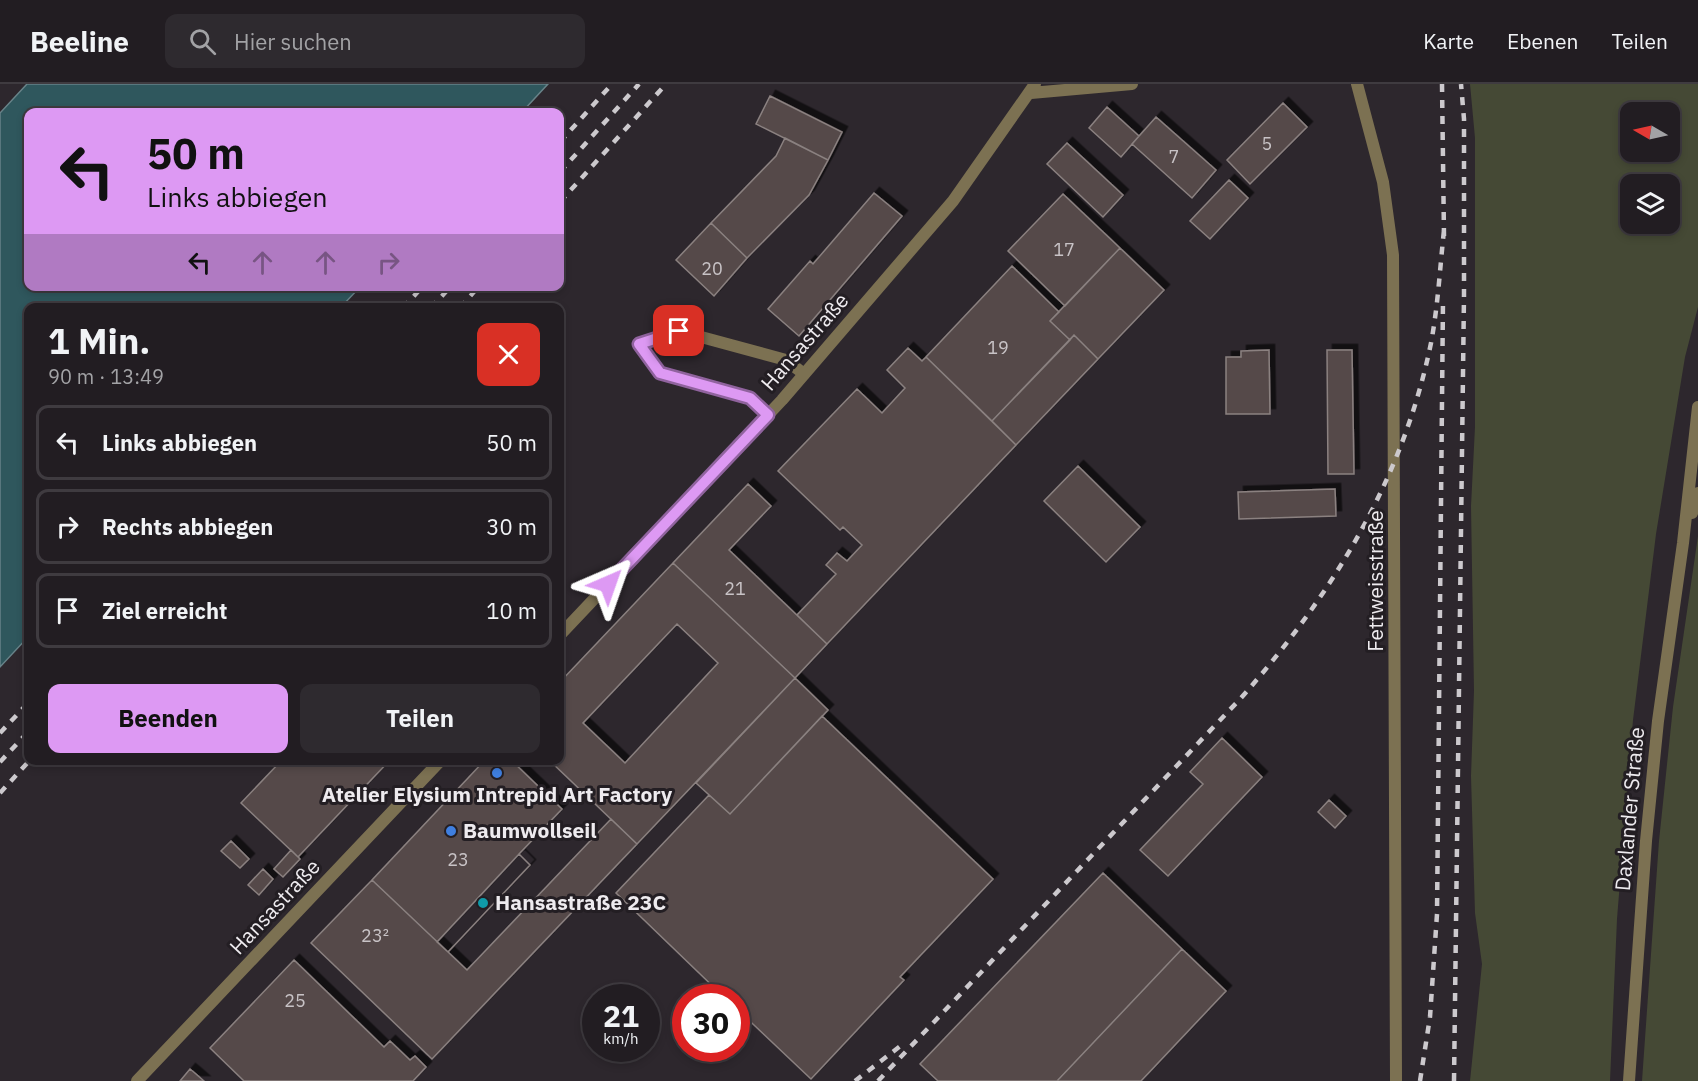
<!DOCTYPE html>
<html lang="de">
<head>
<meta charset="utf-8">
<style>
  body { margin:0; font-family:"IBM Plex Sans",sans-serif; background:#2e2a2f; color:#f1f3f6; height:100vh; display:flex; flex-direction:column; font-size:22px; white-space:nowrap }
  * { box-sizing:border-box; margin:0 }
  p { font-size:20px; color:#a2a2a5 }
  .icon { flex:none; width:33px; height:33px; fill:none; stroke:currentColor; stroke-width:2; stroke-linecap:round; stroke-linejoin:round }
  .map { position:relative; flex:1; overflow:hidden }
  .panel { position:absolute; left:24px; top:219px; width:540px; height:462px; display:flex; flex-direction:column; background:#221d22; border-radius:12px; box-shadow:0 3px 9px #0003,0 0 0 2px #3f3b40 }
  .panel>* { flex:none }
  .hud { position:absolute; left:24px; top:24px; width:540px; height:183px; border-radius:12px; box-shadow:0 3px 9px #0003,0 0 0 2px #3f3b40; background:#dd99f3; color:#111; overflow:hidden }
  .needle { width:39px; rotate:279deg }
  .tools { position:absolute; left:1620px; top:18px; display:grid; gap:12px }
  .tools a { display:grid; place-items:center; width:60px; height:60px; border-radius:12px; background:#221d22; box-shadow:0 3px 9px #0003,0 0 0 2px #3f3b40; font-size:30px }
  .speed { position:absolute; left:582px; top:900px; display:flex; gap:12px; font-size:30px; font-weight:700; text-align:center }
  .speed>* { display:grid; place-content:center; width:78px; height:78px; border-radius:50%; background:#221d22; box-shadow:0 3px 9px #0003,0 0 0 2px #3f3b40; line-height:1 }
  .speed small { font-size:15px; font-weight:400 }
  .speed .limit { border:9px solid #d22; background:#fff; color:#111 }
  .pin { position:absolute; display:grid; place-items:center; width:51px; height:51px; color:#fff; margin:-26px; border-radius:12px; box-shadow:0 3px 9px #0006 }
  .me { position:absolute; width:66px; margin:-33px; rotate:43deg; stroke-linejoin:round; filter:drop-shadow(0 0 4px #0008) }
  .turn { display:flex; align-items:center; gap:21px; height:126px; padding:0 24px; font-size:27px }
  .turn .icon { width:78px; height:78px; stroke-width:2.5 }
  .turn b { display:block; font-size:42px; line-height:51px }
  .lanes { display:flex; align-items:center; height:57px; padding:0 24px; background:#0003; justify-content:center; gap:30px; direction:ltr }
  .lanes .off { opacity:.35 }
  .round { display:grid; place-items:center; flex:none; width:63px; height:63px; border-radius:12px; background:#2e2a2f }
  .summary { display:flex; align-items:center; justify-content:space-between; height:102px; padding:0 24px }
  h1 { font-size:36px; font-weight:700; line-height:45px }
  .primary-button { display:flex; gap:12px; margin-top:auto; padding:12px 24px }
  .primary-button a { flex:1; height:69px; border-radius:12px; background:#dd99f3; color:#111; font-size:24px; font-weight:700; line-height:69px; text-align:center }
  .primary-button a+a { background:#2e2a2f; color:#f1f3f6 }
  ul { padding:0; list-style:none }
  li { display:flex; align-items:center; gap:18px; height:75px; margin:0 12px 9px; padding:0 12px; border:3px solid #3f3b40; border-radius:12px }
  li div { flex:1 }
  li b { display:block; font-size:22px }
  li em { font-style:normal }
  header { display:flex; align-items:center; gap:36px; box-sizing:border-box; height:84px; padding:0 30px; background:#221d22; border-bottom:2px solid #3f3b40 }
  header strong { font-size:28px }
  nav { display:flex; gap:33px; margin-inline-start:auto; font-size:21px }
  .search { width:420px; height:54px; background:#2e2a2f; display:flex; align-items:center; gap:15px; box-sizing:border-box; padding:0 21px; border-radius:12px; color:#a2a2a5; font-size:22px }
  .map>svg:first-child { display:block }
</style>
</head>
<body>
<header>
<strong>Beeline</strong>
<div class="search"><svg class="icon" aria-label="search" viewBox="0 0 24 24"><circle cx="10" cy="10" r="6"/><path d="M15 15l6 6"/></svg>Hier suchen</div>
<nav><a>Karte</a><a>Ebenen</a><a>Teilen</a></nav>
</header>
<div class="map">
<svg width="1698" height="997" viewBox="0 0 1698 997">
  <defs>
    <filter id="shadow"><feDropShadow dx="5.5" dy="-5.5" stdDeviation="0" flood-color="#0009"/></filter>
  </defs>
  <rect width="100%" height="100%" fill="#2d272d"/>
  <path fill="#454935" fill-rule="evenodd" d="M 1470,0 L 1698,0 L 1698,223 L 1685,273 L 1656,450 L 1633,636 L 1617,835 L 1610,997 L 1470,997 L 1482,880 L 1475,829 L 1471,692 L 1474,607 L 1471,422 L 1475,343 L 1475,54 ZM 1630,28 L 1670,28 L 1670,68 L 1630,68 ZM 1630,100 L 1670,100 L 1670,140 L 1630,140 Z
    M 1698,452 L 1698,997 L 1642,997 L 1659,757 L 1673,623 Z"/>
  <path fill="#2f575d" stroke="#688389" stroke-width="1.5" d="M 27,0 L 548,0 L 522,28 L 28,28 L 28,202 L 360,203 L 341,223 L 28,224 L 28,553 L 0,583 L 0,29 Z"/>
  <path fill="#544a49" stroke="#8b8180" stroke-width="1.5" fill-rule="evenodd" filter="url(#shadow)" d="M 770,12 L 842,48 L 828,76 L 756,40 Z
    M 1283,19 L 1307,43 L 1250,100 L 1227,76 Z
    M 1107,23 L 1139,52 L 1121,73 L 1089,44 Z
    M 1156,33 L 1216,86 L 1192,114 L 1132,60 Z
    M 785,54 L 828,76 L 809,111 L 747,174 L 711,139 L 776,72 Z
    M 1067,59 L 1123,111 L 1103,133 L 1047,80 Z
    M 1229,96 L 1248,114 L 1210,155 L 1190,137 Z
    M 874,109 L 902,132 L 799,252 L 768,225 L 810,177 L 813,180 Z
    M 1063,110 L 1120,164 L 1065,222 L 1008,167 Z
    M 711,139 L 747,174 L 714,212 L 676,176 Z
    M 1120,164 L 1164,206 L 1098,275 L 1074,251 L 1070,256 L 1050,237 Z
    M 1012,182 L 1059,228 L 1050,237 L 1070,256 L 992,337 L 926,273 Z
    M 1074,251 L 1098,275 L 1016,361 L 992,337 Z
    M 908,264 L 922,277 L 926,273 L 1016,361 L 827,560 L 797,531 L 836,490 L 826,481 L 837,469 L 847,477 L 862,461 L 843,443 L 840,446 L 778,387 L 857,305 L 882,329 L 905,304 L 887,286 Z
    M 1269,266 L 1270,330 L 1226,330 L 1226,273 L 1241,273 L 1241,267 Z
    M 1327,266 L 1352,266 L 1354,390 L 1328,390 Z
    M 1078,382 L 1140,443 L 1106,478 L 1044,417 Z
    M 748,400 L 771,422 L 729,466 L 827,560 L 795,594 L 673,479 Z
    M 1335,405 L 1336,432 L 1239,435 L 1238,408 Z
    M 673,479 L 795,594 L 637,760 L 549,676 L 560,676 L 560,598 ZM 677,540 L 718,579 L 625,679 L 583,639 Z
    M 795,594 L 828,626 L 730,730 L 696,699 Z
    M 822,632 L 993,795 L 900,893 L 904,896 L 811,995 L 736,924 L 736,914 L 725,914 L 616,809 L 709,711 L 730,730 Z
    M 1222,654 L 1262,693 L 1168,792 L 1140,766 L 1203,700 L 1190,688 Z
    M 282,676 L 390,676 L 298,773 L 241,719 Z
    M 485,676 L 511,676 L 562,725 L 519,770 L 530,781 L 448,868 L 372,796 Z
    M 1329,716 L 1346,732 L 1335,744 L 1318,728 Z
    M 611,735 L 637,760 L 432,975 L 311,859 L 372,796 L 467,886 Z
    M 231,757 L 249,775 L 240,784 L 221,767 Z
    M 291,766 L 300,775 L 283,793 L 274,785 Z
    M 519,770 L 530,781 L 448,868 L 437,858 Z
    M 263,785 L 273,795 L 259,811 L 248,801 Z
    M 1103,789 L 1182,865 L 1057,997 L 938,997 L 920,980 Z
    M 1182,865 L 1226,907 L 1141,997 L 1057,997 Z
    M 294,876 L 384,963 L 390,957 L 410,976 L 415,972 L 426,983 L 413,997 L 244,997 L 210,964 Z
    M 190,985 L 196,990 L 204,997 L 180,997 Z"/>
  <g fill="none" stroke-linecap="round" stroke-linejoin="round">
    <path stroke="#7c7152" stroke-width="12" d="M 768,331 L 750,314 L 660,289 L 639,260 L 679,247 L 786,276 L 804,290"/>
    <path stroke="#7c7152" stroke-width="12" d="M 1357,0 L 1383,98 L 1393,171 L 1396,997
      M 1031,9 L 1132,0
      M 1692,429 L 1698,409
      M 560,551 L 782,316 L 953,117 L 1035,0
      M 137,997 L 441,676
      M 1629,997 L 1646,757 L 1658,637 L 1683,459 L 1698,323"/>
    <path stroke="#ccc9cd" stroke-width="4.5" stroke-dasharray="8 8" stroke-linecap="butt" d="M 1442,0 L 1444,152
      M 560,58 L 612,0
      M 560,88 L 639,0
      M 560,118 L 666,0
      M 403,224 L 423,202
      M 431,224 L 451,202
      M 460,224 L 479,202
      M 0,649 L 28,619
      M 0,678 L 28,648
      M 0,709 L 30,676
      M 855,997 L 903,960
      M 878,997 L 1241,614 C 1332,511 1403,396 1431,259 C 1438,222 1440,183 1444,146
      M 1420,997 L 1430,933 L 1437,830 L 1443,215
      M 1454,997 L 1464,211 L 1464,35 L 1461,0"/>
  </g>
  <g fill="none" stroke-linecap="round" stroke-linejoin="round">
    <defs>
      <path id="route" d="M 608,500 L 768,331 L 750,314 L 660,289 L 639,260 L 679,247"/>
    </defs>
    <use href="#route" stroke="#90639e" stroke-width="15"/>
    <use href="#route" stroke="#dd99f3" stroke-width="10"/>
  </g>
  <g fill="#3f7fe0" stroke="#231e23" stroke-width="2">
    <circle cx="497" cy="689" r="6"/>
    <circle cx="451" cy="747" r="6"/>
  </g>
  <circle fill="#0f9aa8" stroke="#231e23" stroke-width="2" cx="483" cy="819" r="6"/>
  <g text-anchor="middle" stroke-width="6" stroke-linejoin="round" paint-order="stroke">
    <g font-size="18" fill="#c8c3c6">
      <text x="1267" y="66">5</text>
      <text x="1174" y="79">7</text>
      <text x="1064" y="172">17</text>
      <text x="712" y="191">20</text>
      <text x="998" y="270">19</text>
      <text x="735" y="511">21</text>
      <text x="458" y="782">23</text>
      <text x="375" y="858">23²</text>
      <text x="295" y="923">25</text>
    </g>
    <g font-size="21" fill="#eeebef" stroke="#231e23">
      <text transform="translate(805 258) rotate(-49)" y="7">Hansastraße</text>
      <text transform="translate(1376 497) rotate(-90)" y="7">Fettweisstraße</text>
      <text transform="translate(1630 725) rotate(-85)" y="7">Daxlander Straße</text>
      <text transform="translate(275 823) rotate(-47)" y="7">Hansastraße</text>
    </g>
    <g font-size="21" font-weight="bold" fill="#eeebef" stroke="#231e23" text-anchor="start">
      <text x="497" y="718" text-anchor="middle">Atelier Elysium Intrepid Art Factory</text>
      <text x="463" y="754">Baumwollseil</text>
      <text x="495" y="826">Hansastraße 23C</text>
    </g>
  </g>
</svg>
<div class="tools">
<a><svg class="needle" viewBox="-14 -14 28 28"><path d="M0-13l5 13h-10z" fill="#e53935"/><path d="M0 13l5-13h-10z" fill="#a2a2a5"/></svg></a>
<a><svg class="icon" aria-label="layers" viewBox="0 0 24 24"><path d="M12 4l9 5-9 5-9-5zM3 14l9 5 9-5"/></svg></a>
</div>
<div class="speed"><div>21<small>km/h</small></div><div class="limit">30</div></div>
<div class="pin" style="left:679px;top:247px;background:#d93025"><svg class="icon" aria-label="arrive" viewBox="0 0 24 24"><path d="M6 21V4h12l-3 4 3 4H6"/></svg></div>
<svg class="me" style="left:608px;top:500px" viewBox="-20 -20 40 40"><path d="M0-17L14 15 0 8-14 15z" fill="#dd99f3" stroke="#fff" stroke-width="4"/></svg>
<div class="hud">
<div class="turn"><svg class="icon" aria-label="left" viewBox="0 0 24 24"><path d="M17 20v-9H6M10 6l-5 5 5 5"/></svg><div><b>50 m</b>Links abbiegen</div></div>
<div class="lanes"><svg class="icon" aria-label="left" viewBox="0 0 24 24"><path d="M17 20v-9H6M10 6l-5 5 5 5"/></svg><svg class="icon off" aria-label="ahead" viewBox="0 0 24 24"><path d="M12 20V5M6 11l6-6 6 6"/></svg><svg class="icon off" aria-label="ahead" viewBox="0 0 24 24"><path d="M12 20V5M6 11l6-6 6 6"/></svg><svg class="icon off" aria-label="right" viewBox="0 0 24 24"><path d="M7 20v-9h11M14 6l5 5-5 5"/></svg></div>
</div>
<section class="panel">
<div class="summary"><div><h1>1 Min.</h1><p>90 m · 13:49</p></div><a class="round" style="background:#d93025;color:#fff"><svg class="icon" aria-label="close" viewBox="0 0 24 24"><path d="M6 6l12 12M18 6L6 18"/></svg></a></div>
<ul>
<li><svg class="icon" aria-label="left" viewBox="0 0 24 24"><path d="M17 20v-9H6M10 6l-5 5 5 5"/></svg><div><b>Links abbiegen</b></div><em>50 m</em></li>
<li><svg class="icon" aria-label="right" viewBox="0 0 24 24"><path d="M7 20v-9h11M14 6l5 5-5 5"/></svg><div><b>Rechts abbiegen</b></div><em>30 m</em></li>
<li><svg class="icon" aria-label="arrive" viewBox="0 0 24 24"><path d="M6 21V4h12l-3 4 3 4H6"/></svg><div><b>Ziel erreicht</b></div><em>10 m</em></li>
</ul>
<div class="primary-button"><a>Beenden</a><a>Teilen</a></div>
</section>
</div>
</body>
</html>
